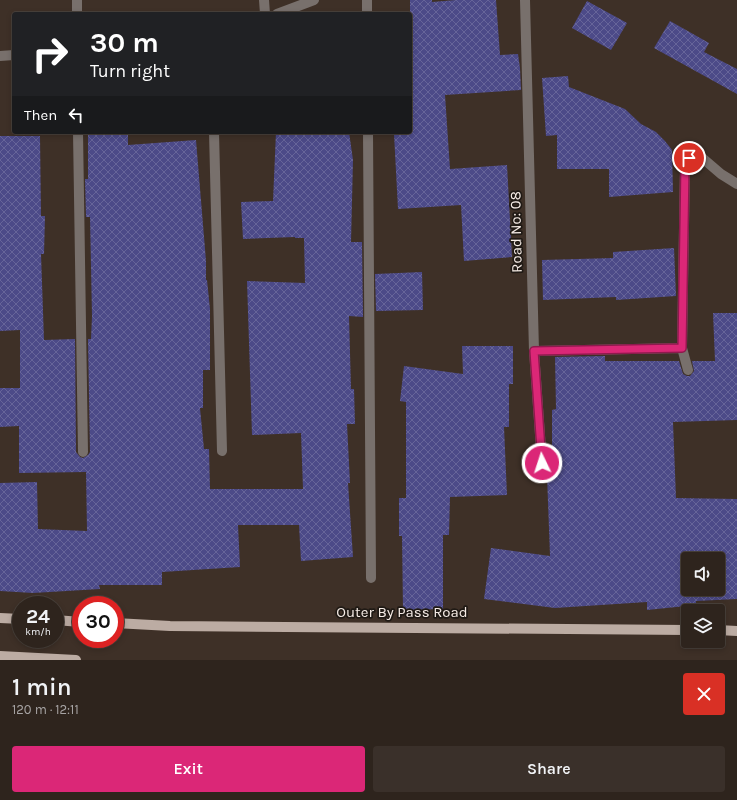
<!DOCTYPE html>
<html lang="en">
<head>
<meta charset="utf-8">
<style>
  body { margin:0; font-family:Karla,sans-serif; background:#3a302a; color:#f1f3f6; height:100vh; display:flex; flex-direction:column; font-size:15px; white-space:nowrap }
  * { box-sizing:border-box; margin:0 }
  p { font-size:13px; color:#a7a4a4 }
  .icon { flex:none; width:22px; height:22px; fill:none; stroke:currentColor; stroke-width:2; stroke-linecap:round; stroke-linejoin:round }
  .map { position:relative; height:660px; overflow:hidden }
  .details { display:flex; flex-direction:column; background:#2e241d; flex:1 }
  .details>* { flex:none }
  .guide { position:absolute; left:12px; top:12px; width:400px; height:122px; border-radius:4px; box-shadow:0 2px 6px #0003,0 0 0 1px #49413b; background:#202124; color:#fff; overflow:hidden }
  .fabs { position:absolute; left:681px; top:552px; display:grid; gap:8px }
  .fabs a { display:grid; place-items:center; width:44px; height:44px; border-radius:4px; background:#2e241d; box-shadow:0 2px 6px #0003,0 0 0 1px #49413b; font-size:20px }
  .speed { position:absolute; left:12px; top:596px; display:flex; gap:8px; font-size:20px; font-weight:700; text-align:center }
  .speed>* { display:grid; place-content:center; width:52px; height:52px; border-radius:50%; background:#2e241d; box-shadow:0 2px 6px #0003,0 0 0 1px #49413b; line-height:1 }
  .speed small { font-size:10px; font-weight:400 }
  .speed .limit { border:6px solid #d22; background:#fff; color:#111 }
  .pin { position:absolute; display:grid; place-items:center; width:34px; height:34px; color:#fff; margin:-17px; border:2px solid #fff; border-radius:50%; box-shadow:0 1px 4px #0007 }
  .me { position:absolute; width:44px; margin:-22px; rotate:356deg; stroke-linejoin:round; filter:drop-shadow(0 0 3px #0008) }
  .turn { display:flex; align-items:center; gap:14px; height:84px; padding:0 12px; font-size:18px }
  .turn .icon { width:52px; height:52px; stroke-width:2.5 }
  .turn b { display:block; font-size:28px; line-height:34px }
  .then { display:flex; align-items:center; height:38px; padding:0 12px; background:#0003; gap:8px; font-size:15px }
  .round { display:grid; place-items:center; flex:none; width:42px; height:42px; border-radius:4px; background:#3a302a }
  .summary { display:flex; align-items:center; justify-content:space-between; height:68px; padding:0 12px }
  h1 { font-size:24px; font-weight:600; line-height:30px }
  .action { display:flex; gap:8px; margin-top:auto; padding:8px 12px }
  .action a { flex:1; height:46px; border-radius:4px; background:#db2777; color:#fff; font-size:16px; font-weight:600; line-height:46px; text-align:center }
  .action a+a { background:#3a302a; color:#f1f3f6 }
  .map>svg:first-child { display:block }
</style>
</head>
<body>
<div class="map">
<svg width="737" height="660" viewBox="0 0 737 660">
  <defs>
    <pattern id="building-cross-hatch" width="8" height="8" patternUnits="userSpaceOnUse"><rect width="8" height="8" fill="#4c4a88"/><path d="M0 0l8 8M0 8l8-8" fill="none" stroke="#666499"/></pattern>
  </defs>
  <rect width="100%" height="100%" fill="#3e3027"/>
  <path fill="url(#building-cross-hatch)" fill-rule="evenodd" d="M 410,0 L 432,0 L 432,2 L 456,0 L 496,0 L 500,55 L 518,54 L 520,68 L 521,90 L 445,95 L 450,169 L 507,165 L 512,257 L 464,261 L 461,205 L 398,209 L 394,134 L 410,133 Z
    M 587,1 L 627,23 L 611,50 L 572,28 Z
    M 670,21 L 709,43 L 704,52 L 737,69 L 737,94 L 654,48 Z
    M 568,76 L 569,87 L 625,109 L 641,124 L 656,132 L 665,141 L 672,150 L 673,192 L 609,197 L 609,169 L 557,169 L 557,135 L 546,136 L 542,78 Z
    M 88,132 L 128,132 L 128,145 L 196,140 L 206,261 L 206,280 L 207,280 L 210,309 L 210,370 L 203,370 L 203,408 L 200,408 L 204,449 L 209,449 L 210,489 L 303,489 L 301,433 L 252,435 L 247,281 L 305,283 L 304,238 L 295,238 L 295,237 L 243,239 L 241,202 L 273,201 L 276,132 L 349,132 L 353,160 L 351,242 L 362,242 L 363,317 L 349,316 L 351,389 L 354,389 L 355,424 L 347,424 L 350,483 L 348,483 L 353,557 L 301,561 L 299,525 L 238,525 L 240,567 L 162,572 L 162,585 L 99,585 L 100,589 L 33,593 L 0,591 L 0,483 L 37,482 L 38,529 L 87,531 L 86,472 L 19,473 L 19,426 L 0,427 L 0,388 L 20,388 L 20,330 L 0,331 L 0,136 L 40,136 L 41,216 L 45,216 L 44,254 L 41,254 L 44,340 L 75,339 L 76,452 L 80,457 L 83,458 L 88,455 L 90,452 L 88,339 L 91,339 L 92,316 L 90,217 L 86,217 L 85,179 L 88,179 Z
    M 674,248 L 676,296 L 616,300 L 616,297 L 543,300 L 542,260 L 613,258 L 613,252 Z
    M 422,272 L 423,310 L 376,311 L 375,274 Z
    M 713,313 L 737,313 L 737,420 L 673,422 L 676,498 L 737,499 L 737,599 L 696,601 L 696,605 L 647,610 L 647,602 L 555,608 L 484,599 L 491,548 L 550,556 L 547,475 L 552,475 L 552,410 L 556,409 L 555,357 L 605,356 L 605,361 L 679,361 L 683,374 L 687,376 L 690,376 L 694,371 L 692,361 L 715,361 ZM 688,559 L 718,559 L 718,589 L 688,589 Z
    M 462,346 L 513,346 L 513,384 L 509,384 L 509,427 L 504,427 L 507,495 L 450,497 L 449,535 L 443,535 L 443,609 L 403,610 L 402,536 L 399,536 L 399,498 L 406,498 L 406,402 L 400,401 L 404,366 L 463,374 Z"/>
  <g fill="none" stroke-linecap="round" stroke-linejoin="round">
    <path stroke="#78706c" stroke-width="10" d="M 77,0 L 77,14
      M 264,0 L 265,14
      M 367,0 L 367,14
      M 525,0 L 534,351 L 542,463
      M 277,14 L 314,0
      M 0,56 L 14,55
      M 78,132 L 83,452
      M 214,132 L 222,451
      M 368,132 L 371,578
      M 534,351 L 682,348
      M 688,370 L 682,348 L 685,166 L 689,158 L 700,156 L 721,174 L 737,184"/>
    <path stroke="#bcaca3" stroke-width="10" d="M 0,618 L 21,619
      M 55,620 L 81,622
      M 115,623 L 170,626 L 688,630
      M 718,630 L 737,631
      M 0,656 L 76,660"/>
  </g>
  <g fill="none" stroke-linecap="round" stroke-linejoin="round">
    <defs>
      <path id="route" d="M 542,463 L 534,351 L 682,348 L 685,166 L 689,158"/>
    </defs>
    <use href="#route" stroke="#8e194d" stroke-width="10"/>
    <use href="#route" stroke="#db2777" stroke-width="7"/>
  </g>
  <g text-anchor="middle" stroke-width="3.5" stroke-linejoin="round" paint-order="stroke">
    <g font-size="15" fill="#f6ece6" stroke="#201a15">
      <text transform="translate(516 232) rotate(-91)" y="5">Road No: 08</text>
      <text x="402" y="617">Outer By Pass Road</text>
    </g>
  </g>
</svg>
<div class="fabs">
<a><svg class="icon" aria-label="sound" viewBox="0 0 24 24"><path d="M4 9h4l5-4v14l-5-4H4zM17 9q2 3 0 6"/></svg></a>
<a><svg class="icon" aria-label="layers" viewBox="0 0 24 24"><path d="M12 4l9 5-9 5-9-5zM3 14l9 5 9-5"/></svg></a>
</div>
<div class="speed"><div>24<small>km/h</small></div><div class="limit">30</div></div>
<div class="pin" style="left:689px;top:158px;background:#d93025"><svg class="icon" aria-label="arrive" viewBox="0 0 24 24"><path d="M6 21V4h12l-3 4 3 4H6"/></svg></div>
<svg class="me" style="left:542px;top:463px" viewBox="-20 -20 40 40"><circle r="17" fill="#db2777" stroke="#fff" stroke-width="3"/><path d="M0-11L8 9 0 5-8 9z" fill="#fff"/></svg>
<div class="guide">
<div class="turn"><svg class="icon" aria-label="right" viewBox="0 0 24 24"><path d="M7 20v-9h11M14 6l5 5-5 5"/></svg><div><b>30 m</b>Turn right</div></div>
<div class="then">Then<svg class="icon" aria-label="left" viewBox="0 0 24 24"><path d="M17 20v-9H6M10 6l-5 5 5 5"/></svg></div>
</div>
</div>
<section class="details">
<div class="summary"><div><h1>1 min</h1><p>120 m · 12:11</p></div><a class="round" style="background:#d93025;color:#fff"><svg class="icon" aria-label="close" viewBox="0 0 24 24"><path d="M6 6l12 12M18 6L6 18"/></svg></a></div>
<div class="action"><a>Exit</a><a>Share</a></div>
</section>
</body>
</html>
